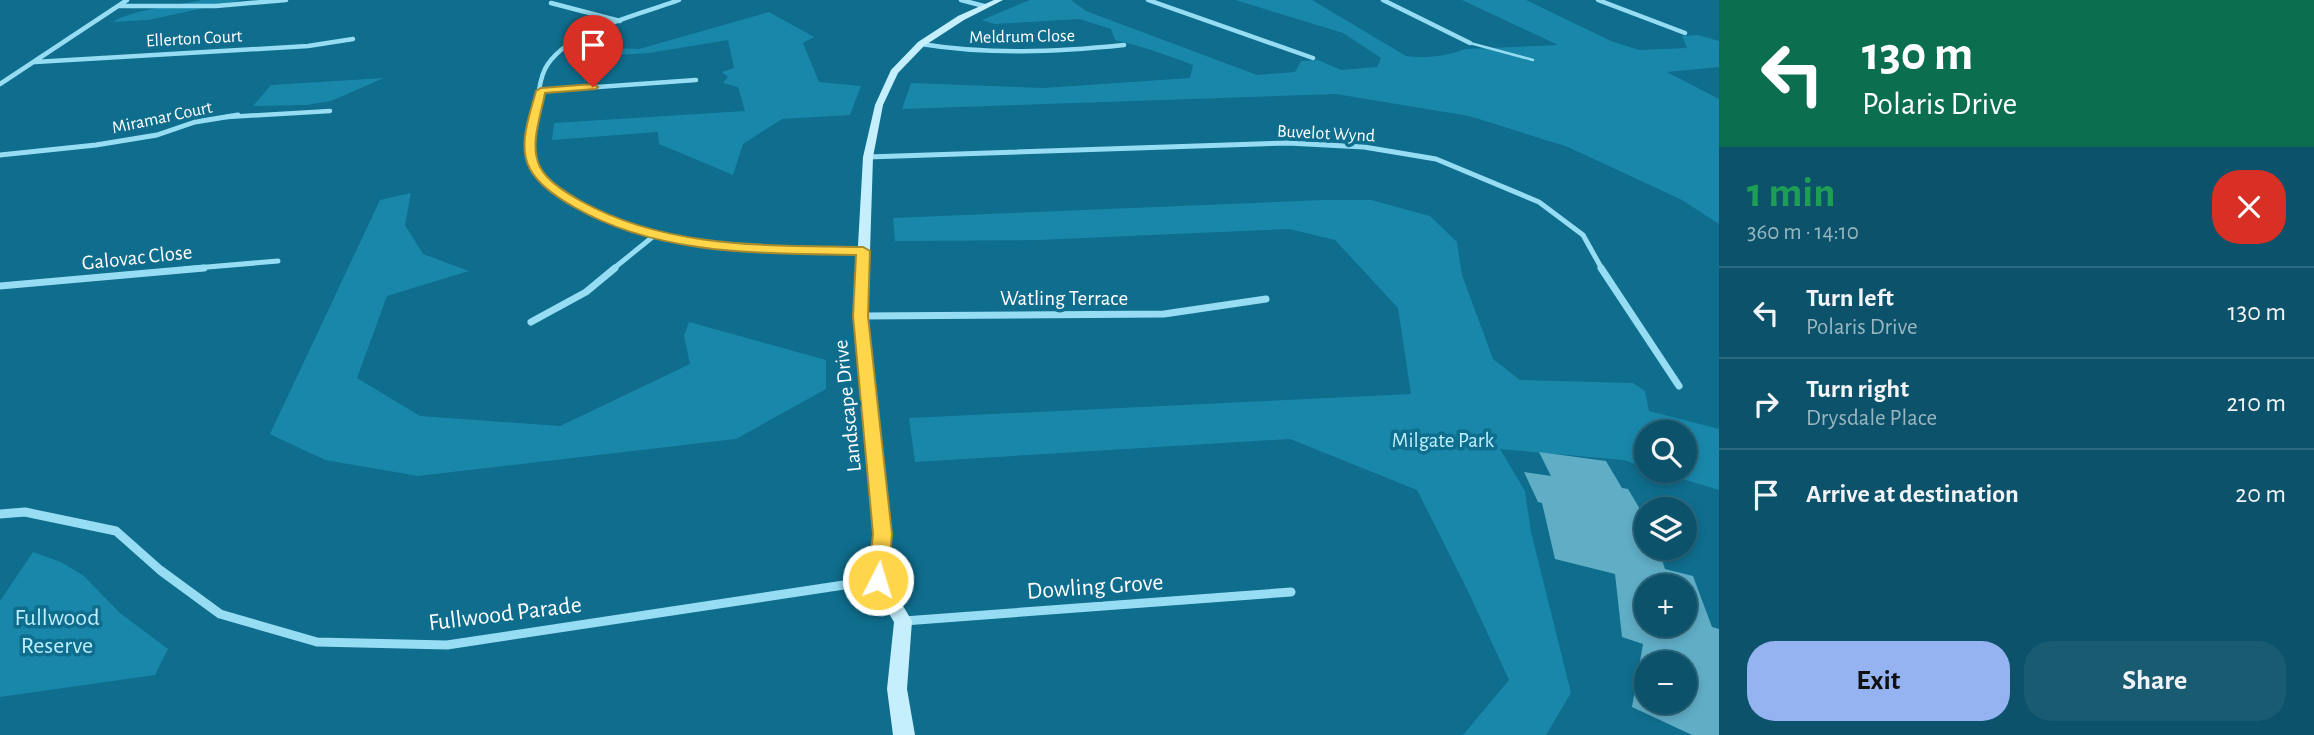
<!DOCTYPE html>
<html lang="en">
<head>
<meta charset="utf-8">
<style>
  body { margin:0; font-family:"Alegreya Sans",sans-serif; background:#195c72; color:#f1f3f6; height:100vh; display:flex; flex-direction:column; font-size:26px; white-space:nowrap }
  * { box-sizing:border-box; margin:0 }
  p { font-size:23px; color:#9ab6c1 }
  .icon { flex:none; width:38px; height:38px; fill:none; stroke:currentColor; stroke-width:2; stroke-linecap:round; stroke-linejoin:round }
  .map { position:relative; flex:1; overflow:hidden }
  .details { display:flex; flex-direction:column; background:#0b526a; width:595px }
  .details>* { flex:none }
  .guide { background:#0b6e4f; color:#fff; overflow:hidden }
  .controls { position:absolute; left:1634px; top:420px; display:grid; gap:14px }
  .controls a { display:grid; place-items:center; width:63px; height:63px; border-radius:50%; background:#0b526a; box-shadow:0 4px 10px #0003,0 0 0 2px #2b697e; font-size:35px }
  .pin { position:absolute; display:grid; place-items:center; width:60px; height:60px; color:#fff; margin:-72px -30px; border-radius:50% 50% 50% 0; rotate:-45deg; box-shadow:0 0 7px #0007 }
  .pin .icon { rotate:45deg }
  .me { position:absolute; width:77px; margin:-38px; rotate:5deg; stroke-linejoin:round; filter:drop-shadow(0 0 5px #0008) }
  .turn { display:flex; align-items:center; gap:24px; height:147px; padding:0 28px; font-size:32px }
  .turn .icon { width:91px; height:91px; stroke-width:2.5 }
  .turn b { display:block; font-size:49px; line-height:60px }
  .round { display:grid; place-items:center; flex:none; width:74px; height:74px; border-radius:28px; background:#195c72 }
  .headline { display:flex; align-items:center; justify-content:space-between; height:119px; padding:0 28px }
  h1 { font-size:42px; font-weight:700; line-height:52px; color:#1e9e55 }
  .button { display:flex; gap:14px; margin-top:auto; padding:14px 28px }
  .button a { flex:1; height:80px; border-radius:28px; background:#95b2f1; color:#111; font-size:28px; font-weight:700; line-height:80px; text-align:center }
  .button a+a { background:#195c72; color:#f1f3f6 }
  ul { padding:0; list-style:none }
  li { display:flex; align-items:center; gap:21px; height:91px; padding:0 28px; border-top:2px solid #2b697e }
  li div { flex:1 }
  li b { display:block; font-size:26px }
  li em { font-style:normal }
  main { display:flex; flex:1; min-height:0 }
  .map>svg:first-child { display:block }
</style>
</head>
<body>
<main>
<div class="map">
<svg width="1719" height="735" viewBox="0 0 1719 735">
  <rect width="100%" height="100%" fill="#0f6d8d"/>
  <path fill="#1987aa" d="M 202,0 L 241,0 L 148,20 L 113,22 C 130,10 179,5 202,0 Z
    M 1030,0 L 1071,0 L 1086,11 L 1257,75 L 1295,72 L 1301,61 L 1318,60 L 1341,70 L 1377,67 L 1381,58 L 1343,33 L 1235,0 L 1312,0 L 1406,56 C 1424,59 1448,56 1465,49 L 1558,45 L 1462,0 L 1526,0 L 1611,41 L 1639,50 L 1687,48 L 1682,36 L 1698,35 L 1719,41 L 1719,67 L 1667,72 L 1719,99 L 1719,224 L 1682,200 L 1568,147 L 1469,116 L 1336,94 L 902,109 L 911,83 L 1043,88 L 1190,78 L 1193,65 C 1167,55 1141,46 1115,40 L 1111,29 L 1079,19 L 995,24 L 982,20 Z
    M 769,12 L 814,37 L 803,43 L 819,82 L 861,86 L 850,115 L 782,119 L 743,144 L 733,175 L 659,144 L 658,132 L 552,140 L 554,123 L 745,111 L 738,87 L 723,83 L 728,77 L 722,72 L 734,68 L 728,40 L 649,53 L 568,58 L 582,47 L 639,49 Z
    M 384,78 L 331,101 L 307,105 L 253,106 L 271,85 Z
    M 411,193 L 405,225 L 423,254 L 469,271 L 387,296 L 357,378 L 420,416 L 560,426 L 690,364 L 684,336 L 689,322 L 826,360 L 826,389 L 736,439 L 418,476 L 325,460 L 270,434 L 380,200 Z
    M 1323,200 L 1371,200 L 1430,216 L 1457,242 L 1462,275 L 1493,359 L 1520,380 L 1633,383 L 1645,391 L 1649,411 L 1719,429 L 1719,490 L 1656,471 L 1685,471 L 1685,432 L 1647,432 L 1647,468 L 1624,460 L 1500,449 L 1525,491 L 1531,532 L 1571,693 L 1546,735 L 1463,735 L 1509,680 L 1468,591 L 1417,490 L 1290,439 L 915,462 L 909,418 L 1411,394 L 1398,308 L 1335,240 L 1289,229 L 1038,240 L 895,241 L 893,218 Z
    M 33,552 L 61,562 L 84,576 L 120,613 L 168,649 L 155,675 L 0,697 L 0,601 Z"/>
  <path fill="#60adc6" fill-rule="evenodd" d="M 1539,452 L 1606,461 L 1622,488 L 1628,489 L 1647,521 L 1647,548 L 1658,548 L 1665,569 L 1693,576 L 1712,627 L 1719,629 L 1719,735 L 1692,735 L 1632,707 L 1643,644 L 1622,637 L 1615,574 L 1555,559 L 1542,503 L 1538,502 L 1524,472 L 1551,476 ZM 1647,586 L 1685,586 L 1685,625 L 1647,625 ZM 1647,663 L 1685,663 L 1685,702 L 1647,702 Z"/>
  <g fill="none" stroke-linecap="round" stroke-linejoin="round">
    <path stroke="#96ddf3" stroke-width="2.5" d="M 1470,43 L 1533,60"/>
    <path stroke="#96ddf3" stroke-width="4.5" d="M 961,0 L 984,6
      M 1148,0 L 1313,58
      M 1383,0 L 1470,43
      M 1598,0 L 1685,33
      M 551,3 L 620,21
      M 120,6 L 216,6 L 286,0
      M 921,44 C 989,55 1056,52 1124,45
      M 35,62 L 308,46 L 353,39
      M 0,84 L 127,0
      M 541,91 L 696,80
      M 227,117 L 330,111
      M 535,117 C 538,101 538,83 545,69 C 564,31 642,14 679,0"/>
    <path stroke="#96ddf3" stroke-width="5" d="M 535,115 C 532,130 527,147 532,163 C 538,180 555,191 570,200 C 656,253 765,249 863,251
      M 0,155 L 96,145 L 157,135 L 195,122 L 238,115
      M 868,157 L 1288,143 L 1364,147 L 1436,159 L 1539,202 L 1583,235 L 1602,269
      M 184,269 L 278,261
      M 613,269 L 655,235"/>
    <path stroke="#96ddf3" stroke-width="7" d="M 1601,268 L 1679,386
      M 0,286 L 204,268
      M 861,316 L 1164,314 L 1266,299
      M 531,322 L 586,292 L 615,268"/>
    <path stroke="#96ddf3" stroke-width="9" d="M 0,514 L 25,512 L 116,531 L 160,570 L 220,614 L 317,642 L 447,645 L 877,580
      M 904,621 L 1291,592"/>
    <path fill="#c5effd" fill-rule="evenodd" d="M 994,0 L 1003,0 L 964,20 L 924,46 L 898,73 L 883,105 L 873,157 L 868,316 L 891,534 L 887,579 L 912,621 L 907,689 L 915,735 L 893,735 L 887,689 L 894,622 L 869,580 L 873,534 L 854,316 L 863,157 L 875,105 L 891,70 L 918,42 L 958,16 Z"/>
  </g>
  <path fill="#ffd54a" stroke="#a68a30" stroke-width="2" d="M 593,84 L 598,87 L 596,89 L 545,93 C 541,116 529,145 540,167 C 548,182 567,193 581,201 C 667,249 767,245 863,247 L 870,251 L 868,316 L 892,534 L 888,580 L 885,586 L 878,588 L 871,586 L 868,580 L 873,534 L 853,316 L 856,255 C 761,253 659,256 574,207 C 558,198 539,186 530,169 C 517,146 530,114 536,91 L 541,88 Z"/>
  <g text-anchor="middle" stroke-width="7" stroke-linejoin="round" paint-order="stroke">
    <g font-size="18" fill="#fff" stroke="#0f6d8d">
      <text transform="translate(1022 36) rotate(-1)" y="6">Meldrum Close</text>
      <text transform="translate(194 38) rotate(-3)" y="6">Ellerton Court</text>
      <text transform="translate(162 117) rotate(-12)" y="6">Miramar Court</text>
      <text transform="translate(1326 133) rotate(3)" y="6">Buvelot Wynd</text>
    </g>
    <g font-size="21" fill="#fff" stroke="#0f6d8d">
      <text transform="translate(137 257) rotate(-6)" y="7">Galovac Close</text>
      <text x="1064" y="305">Watling Terrace</text>
      <text transform="translate(847 406) rotate(-96)" y="7">Landscape Drive</text>
    </g>
    <g font-size="21" fill="#bdeffe" stroke="#0f6d8d">
      <text x="1443" y="447">Milgate Park</text>
    </g>
    <g font-size="24" fill="#fff" stroke="#0f6d8d">
      <text transform="translate(1095 586) rotate(-4)" y="8">Dowling Grove</text>
      <text transform="translate(505 613) rotate(-7)" y="8">Fullwood Parade</text>
    </g>
    <g font-size="24" fill="#bdeffe" stroke="#0f6d8d">
      <text x="57" y="625">Fullwood<tspan x="57" dy="28">Reserve</tspan></text>
    </g>
  </g>
</svg>
<div class="controls">
<a><svg class="icon" aria-label="search" viewBox="0 0 24 24"><circle cx="10" cy="10" r="6"/><path d="M15 15l6 6"/></svg></a>
<a><svg class="icon" aria-label="layers" viewBox="0 0 24 24"><path d="M12 4l9 5-9 5-9-5zM3 14l9 5 9-5"/></svg></a>
<a>+</a>
<a>−</a>
</div>
<div class="pin" style="left:593px;top:87px;background:#d93025"><svg class="icon" aria-label="arrive" viewBox="0 0 24 24"><path d="M6 21V4h12l-3 4 3 4H6"/></svg></div>
<svg class="me" style="left:878px;top:580px" viewBox="-20 -20 40 40"><circle r="17" fill="#ffd54a" stroke="#fff" stroke-width="3"/><path d="M0-11L8 9 0 5-8 9z" fill="#fff"/></svg>
</div>
<section class="details">
<div class="guide">
<div class="turn"><svg class="icon" aria-label="left" viewBox="0 0 24 24"><path d="M17 20v-9H6M10 6l-5 5 5 5"/></svg><div><b>130 m</b>Polaris Drive</div></div>
</div>
<div class="headline"><div><h1>1 min</h1><p>360 m · 14:10</p></div><a class="round" style="background:#d93025;color:#fff"><svg class="icon" aria-label="close" viewBox="0 0 24 24"><path d="M6 6l12 12M18 6L6 18"/></svg></a></div>
<ul>
<li><svg class="icon" aria-label="left" viewBox="0 0 24 24"><path d="M17 20v-9H6M10 6l-5 5 5 5"/></svg><div><b>Turn left</b><p>Polaris Drive</p></div><em>130 m</em></li>
<li><svg class="icon" aria-label="right" viewBox="0 0 24 24"><path d="M7 20v-9h11M14 6l5 5-5 5"/></svg><div><b>Turn right</b><p>Drysdale Place</p></div><em>210 m</em></li>
<li><svg class="icon" aria-label="arrive" viewBox="0 0 24 24"><path d="M6 21V4h12l-3 4 3 4H6"/></svg><div><b>Arrive at destination</b></div><em>20 m</em></li>
</ul>
<div class="button"><a>Exit</a><a>Share</a></div>
</section>
</main>
</body>
</html>
